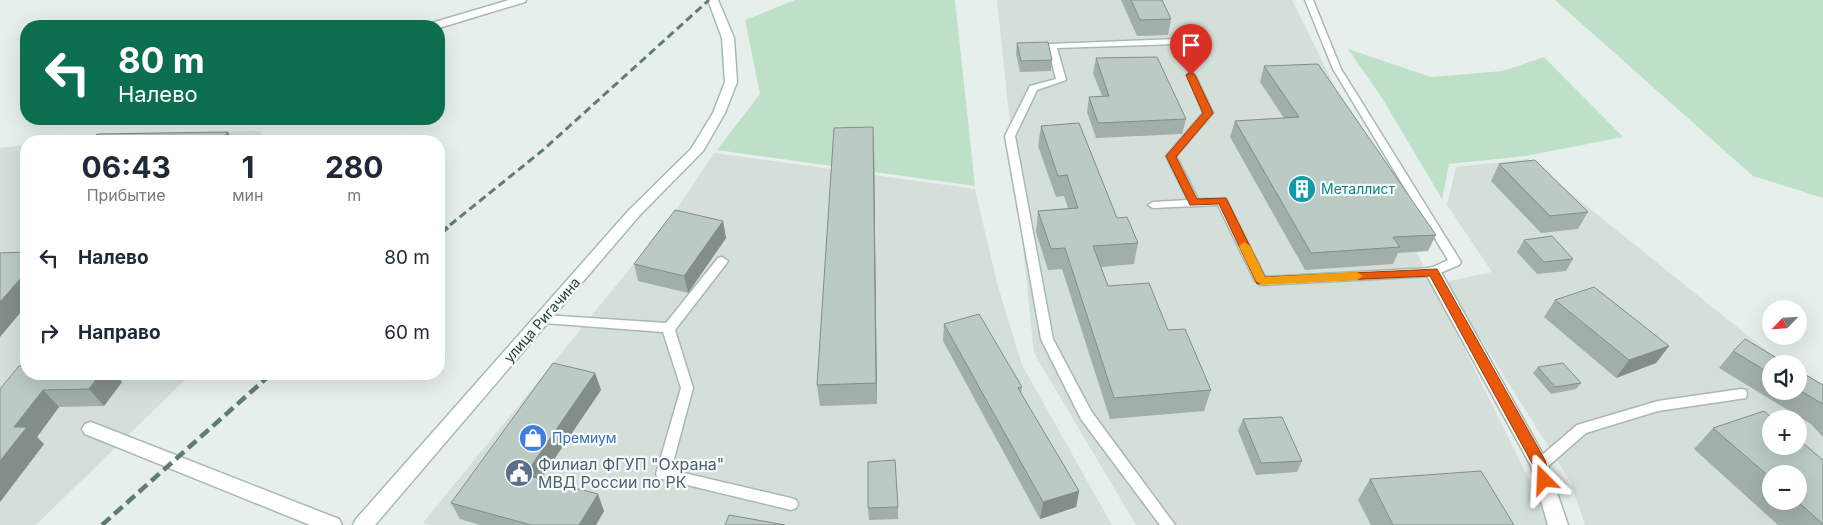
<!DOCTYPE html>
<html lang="ru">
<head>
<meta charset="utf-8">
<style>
  body { margin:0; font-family:Inter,sans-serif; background:#f6f6f7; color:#1f2937; height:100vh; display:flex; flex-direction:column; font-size:19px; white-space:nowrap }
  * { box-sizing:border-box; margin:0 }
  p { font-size:16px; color:#747a83 }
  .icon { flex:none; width:28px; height:28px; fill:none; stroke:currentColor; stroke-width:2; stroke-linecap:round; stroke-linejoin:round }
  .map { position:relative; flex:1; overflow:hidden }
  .side { position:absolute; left:20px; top:135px; width:425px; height:245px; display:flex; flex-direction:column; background:#fff; border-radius:20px; box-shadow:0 5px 20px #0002 }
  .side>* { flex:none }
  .banner { position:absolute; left:20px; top:20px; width:425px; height:105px; border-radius:20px; box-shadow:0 5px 20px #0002; background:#0b6e4f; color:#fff; overflow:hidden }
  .needle { width:32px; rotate:245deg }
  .controls { position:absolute; left:1762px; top:300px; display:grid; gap:10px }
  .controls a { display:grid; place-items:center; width:45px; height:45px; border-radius:50%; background:#fff; box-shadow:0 5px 20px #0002; font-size:25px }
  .pin { position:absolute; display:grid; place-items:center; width:42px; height:42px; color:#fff; margin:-51px -21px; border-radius:50% 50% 50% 0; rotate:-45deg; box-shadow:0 0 5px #0007 }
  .pin .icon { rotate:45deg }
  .me { position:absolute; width:55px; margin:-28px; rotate:339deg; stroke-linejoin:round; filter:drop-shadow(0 0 4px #0008) }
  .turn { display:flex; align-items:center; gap:18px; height:105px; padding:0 15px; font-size:22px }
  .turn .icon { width:65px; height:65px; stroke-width:2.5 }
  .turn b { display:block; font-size:35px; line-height:42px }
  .eta { display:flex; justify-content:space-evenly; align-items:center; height:85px; text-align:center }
  .eta b { font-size:30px; font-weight:700; line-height:35px }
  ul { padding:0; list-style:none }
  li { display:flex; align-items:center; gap:15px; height:75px; padding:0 15px }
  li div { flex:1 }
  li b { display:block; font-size:19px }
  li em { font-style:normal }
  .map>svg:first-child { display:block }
</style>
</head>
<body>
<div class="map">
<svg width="1823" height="525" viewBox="0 0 1823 525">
  <rect width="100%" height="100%" fill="#e6efeb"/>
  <path fill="#d4dfda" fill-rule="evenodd" d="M 997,0 L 1292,0 L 1543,508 L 1547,525 L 1136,525 L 1034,353 Z
    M 260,131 L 268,141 L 52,141 L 119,133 Z
    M 26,145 L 26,374 L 191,374 L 36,525 L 0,525 L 0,148 Z
    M 714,153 L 975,189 L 997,283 L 1022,365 L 1112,525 L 432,525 L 423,523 L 671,218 Z
    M 1528,159 L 1783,364 L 1771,364 L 1771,391 L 1799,391 L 1823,396 L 1823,525 L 1585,525 L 1570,481 L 1445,282 L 1492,272 L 1447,205 L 1456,167 ZM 1771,419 L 1799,419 L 1799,446 L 1771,446 ZM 1771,474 L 1799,474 L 1799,501 L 1771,501 Z"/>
  <path fill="#bfe0c8" d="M 795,0 L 955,0 L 975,186 L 717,150 L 760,94 L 745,20 Z
    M 1555,0 L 1823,0 L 1823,198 L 1753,176 Z
    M 1348,49 L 1431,77 L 1503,71 L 1544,57 L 1623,137 L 1526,156 L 1449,164 L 1442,199 L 1382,98 Z"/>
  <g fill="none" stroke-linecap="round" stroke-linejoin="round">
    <defs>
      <path id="service" d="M 1305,0 L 1313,0 L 1341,69 L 1461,262 L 1459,265 L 1433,276 L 1261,285 L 1255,281 L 1218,205 L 1153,208 L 1148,205 L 1153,202 L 1188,200 L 1166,156 L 1203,113 L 1187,75 L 1191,72 L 1195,75 L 1213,113 L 1176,156 L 1198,199 L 1226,199 L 1265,277 L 1431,268 L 1448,260 L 1333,69 Z
        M 1203,38 L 1207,41 L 1206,43 L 1057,48 L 1066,80 L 1037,90 L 1015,136 L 1053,339 L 1091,411 L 1175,525 L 1160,525 L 1081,419 L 1041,339 L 1005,136 L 1030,86 L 1056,79 L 1048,46 L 1049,44 Z
        M 722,257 L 728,261 L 726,264 L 675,330 L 693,388 L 671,470 L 791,498 L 796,500 L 798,504 L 796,508 L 791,510 L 658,478 L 656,474 L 681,388 L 663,332 L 544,323 L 540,322 L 538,319 L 540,316 L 544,315 L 666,323 L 718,258 Z
        M 1741,389 L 1746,390 L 1747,394 L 1746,398 L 1658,411 L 1586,433 L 1545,469 L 1540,471 L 1535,469 L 1533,465 L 1535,461 L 1577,425 L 1658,401 Z"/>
      <path id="minor" d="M 509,0 L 526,0 L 525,2 L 439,28 L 426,26 L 428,24 Z
        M 1433,267 L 1438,268 L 1441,272 L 1546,460 L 1568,525 L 1548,525 L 1531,466 L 1425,272 L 1428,268 Z
        M 91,422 L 339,519 L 342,525 L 310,525 L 85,434 L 82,429 L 85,424 Z"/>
      <path id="secondary" d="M 708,0 L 718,0 L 734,38 L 737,82 L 725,113 L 703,151 L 639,216 L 375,525 L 353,525 L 356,519 L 629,210 L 691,149 L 713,113 L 725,82 L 722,38 Z"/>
    </defs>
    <use href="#service" stroke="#a8b8b2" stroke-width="3"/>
    <use href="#minor" stroke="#a8b8b2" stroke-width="3"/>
    <use href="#secondary" stroke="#a4bbb3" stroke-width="3"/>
    <use href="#service" fill="#fff" fill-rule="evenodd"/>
    <use href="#minor" fill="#fff" fill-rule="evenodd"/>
    <use href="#secondary" fill="#fff" fill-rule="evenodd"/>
    <path stroke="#5f7d75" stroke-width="3" stroke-dasharray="8 4.5" stroke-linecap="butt" d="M 450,225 L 543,150 L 709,0"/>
    <path stroke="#5f7d75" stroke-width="4.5" stroke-dasharray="11 5.5" stroke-linecap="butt" d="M 439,234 L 452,224
      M 102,525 L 271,374"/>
  </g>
  <path fill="#a1aea9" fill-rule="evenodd" d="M 1121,0 L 1162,0 L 1171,19 L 1168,35 L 1137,36 Z
    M 1017,43 L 1052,60 L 1051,71 L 1020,72 L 1016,54 Z
    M 1096,58 L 1186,119 L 1182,134 L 1096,138 L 1087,112 L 1089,97 L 1102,96 L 1093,73 Z
    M 1264,66 L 1436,235 L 1428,251 L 1398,253 L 1393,264 L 1305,270 L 1230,137 L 1235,121 L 1284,118 L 1260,82 Z
    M 1041,126 L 1138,243 L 1134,264 L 1101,267 L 1108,286 L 1168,330 L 1211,390 L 1204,411 L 1110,419 L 1062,269 L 1048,270 L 1036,232 L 1038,211 L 1068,208 L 1064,196 L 1056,197 L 1038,146 Z
    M 874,147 L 877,404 L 820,406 L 817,385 Z
    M 1499,164 L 1588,212 L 1578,229 L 1541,233 L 1491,181 Z
    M 723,221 L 726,238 L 688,293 L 638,281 L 634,264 Z
    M 1524,240 L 1573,259 L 1566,271 L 1537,274 L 1517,252 Z
    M 1555,300 L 1669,346 L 1656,363 L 1616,378 L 1544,317 Z
    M 944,324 L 1022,387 L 1021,393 L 1079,491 L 1076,507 L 1040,519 L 943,341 Z
    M 1733,351 L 1771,364 L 1771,391 L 1799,391 L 1799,371 L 1823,385 L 1823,437 L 1811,424 L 1719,368 Z
    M 1538,367 L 1581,383 L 1576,389 L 1551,394 L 1533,373 Z
    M 595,373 L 601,390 L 541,479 L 604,511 L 596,525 L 480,525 L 460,519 L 451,503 Z
    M 26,374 L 115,374 L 122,382 L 104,406 L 59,407 L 37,437 L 44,444 L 0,502 L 0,389 Z
    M 1243,419 L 1302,461 L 1297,472 L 1256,475 L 1238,431 Z
    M 1713,428 L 1823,460 L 1823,525 L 1778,525 L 1694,449 ZM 1771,474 L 1799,501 L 1771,501 Z
    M 1370,479 L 1514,525 L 1371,525 L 1358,500 Z
    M 898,507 L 898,519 L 869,520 L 868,508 Z"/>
  <path fill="#838d89" d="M 873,127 L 874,147 L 877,404 L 876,383 Z
    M 228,132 L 233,141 L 220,141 Z
    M 723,221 L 726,238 L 688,293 L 684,276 Z
    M 26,272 L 26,306 L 0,337 L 0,302 Z
    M 1669,346 L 1656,363 L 1616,378 L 1629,360 Z
    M 595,373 L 601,390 L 532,492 L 525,475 Z
    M 100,374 L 115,374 L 122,382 L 104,406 L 89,389 Z
    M 43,390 L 59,407 L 37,437 L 44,444 L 0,502 L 0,461 L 14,427 Z
    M 1079,491 L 1076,507 L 1040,519 L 1043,502 Z
    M 598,494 L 604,511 L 596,525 L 579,525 Z"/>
  <path fill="#bbcac4" stroke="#838d89" d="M 1131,0 L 1162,0 L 1171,19 L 1140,20 Z
    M 1048,42 L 1052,60 L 1021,61 L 1017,43 Z
    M 1157,57 L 1186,119 L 1098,123 L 1089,97 L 1109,96 L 1096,58 Z
    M 1318,64 L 1436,235 L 1393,237 L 1400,247 L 1311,253 L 1235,121 L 1299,117 L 1264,66 Z
    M 1079,123 L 1117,218 L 1127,217 L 1138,243 L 1093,246 L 1108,286 L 1149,283 L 1168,330 L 1185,329 L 1211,390 L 1114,398 L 1065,248 L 1051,249 L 1038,211 L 1078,208 L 1067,175 L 1058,176 L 1041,126 Z
    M 873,127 L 876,383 L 817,385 L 834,128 Z
    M 228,132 L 220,141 L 90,141 L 97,134 Z
    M 1535,160 L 1588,212 L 1550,216 L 1499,164 Z
    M 675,210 L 723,221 L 684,276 L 634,264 Z
    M 1552,236 L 1573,259 L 1544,262 L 1524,240 Z
    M 26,252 L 26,272 L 0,302 L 0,253 Z
    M 1594,287 L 1669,346 L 1629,360 L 1555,300 Z
    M 979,314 L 1022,387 L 1018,388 L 1079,491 L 1043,502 L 944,324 Z
    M 1745,339 L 1787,364 L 1771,364 L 1771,374 L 1733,351 Z
    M 553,363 L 595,373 L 525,475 L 598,494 L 579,525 L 531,525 L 451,503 Z
    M 1563,363 L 1581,383 L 1555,387 L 1538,367 Z
    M 19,366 L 26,366 L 26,374 L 100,374 L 89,389 L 43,390 L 14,427 L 27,427 L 0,461 L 0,389 Z
    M 1799,371 L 1823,385 L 1823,404 L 1799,390 Z
    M 1764,411 L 1773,419 L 1771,419 L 1771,446 L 1799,446 L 1799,440 L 1823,460 L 1823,524 L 1797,501 L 1799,501 L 1799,474 L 1771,474 L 1771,478 L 1713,428 Z
    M 1282,417 L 1302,461 L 1261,463 L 1243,419 Z
    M 895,460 L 898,507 L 868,508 L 868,462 Z
    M 1481,471 L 1514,525 L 1393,525 L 1370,479 Z
    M 729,515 L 785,525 L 725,525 Z"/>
  <path fill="#ea580c" stroke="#983908" d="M 1191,72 L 1195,75 L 1213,113 L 1176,157 L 1197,199 L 1226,198 L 1265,277 L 1437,269 L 1545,460 L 1551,480 L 1549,484 L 1544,486 L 1539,484 L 1533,465 L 1430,276 L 1257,284 L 1219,204 L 1190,205 L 1166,156 L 1203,113 L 1186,75 Z"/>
  <path fill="#f59e0b" d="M 1244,242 L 1250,246 L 1265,277 L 1357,272 L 1363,276 L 1357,280 L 1262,285 L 1256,281 L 1239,246 Z"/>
  <defs>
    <symbol id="building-disc" viewBox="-11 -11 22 22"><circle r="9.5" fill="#0f9aa8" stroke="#f7fbf9"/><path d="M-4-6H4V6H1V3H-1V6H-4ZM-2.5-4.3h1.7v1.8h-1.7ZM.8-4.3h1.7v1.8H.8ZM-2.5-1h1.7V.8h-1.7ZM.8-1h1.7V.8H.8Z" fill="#fff"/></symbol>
    <symbol id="shop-disc" viewBox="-11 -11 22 22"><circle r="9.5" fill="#3f7fe0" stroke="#f7fbf9"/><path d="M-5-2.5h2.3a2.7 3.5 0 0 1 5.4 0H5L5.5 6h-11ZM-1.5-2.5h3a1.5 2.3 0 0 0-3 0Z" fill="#fff"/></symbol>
    <symbol id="civic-disc" viewBox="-11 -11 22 22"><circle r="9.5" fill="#5c6f8a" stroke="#f7fbf9"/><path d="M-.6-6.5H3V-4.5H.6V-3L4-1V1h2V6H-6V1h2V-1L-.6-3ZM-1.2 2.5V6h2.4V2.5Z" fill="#fff"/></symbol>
  </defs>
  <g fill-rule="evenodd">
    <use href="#building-disc" x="1286" y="173" width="32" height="32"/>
    <use href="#shop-disc" x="517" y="422" width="32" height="32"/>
    <use href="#civic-disc" x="503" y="457" width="32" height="32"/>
  </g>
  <g text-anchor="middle" stroke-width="4.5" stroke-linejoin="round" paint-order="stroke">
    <g font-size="14" fill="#0d838f" stroke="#f7fbf9" text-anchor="start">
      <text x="1321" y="194">Металлист</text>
    </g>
    <g font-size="14" fill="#24423a" stroke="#f7fbf9">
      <text transform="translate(542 320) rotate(-49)" y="5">улица Ригачина</text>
    </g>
    <g font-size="14" fill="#366cbe" stroke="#f7fbf9" text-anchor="start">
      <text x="552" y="443">Премиум</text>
    </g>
    <g font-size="16" fill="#4e5e75" stroke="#f7fbf9" text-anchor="start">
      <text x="538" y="470">Филиал ФГУП "Охрана"<tspan x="538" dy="18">МВД России по РК</tspan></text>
    </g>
  </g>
</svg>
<div class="controls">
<a><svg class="needle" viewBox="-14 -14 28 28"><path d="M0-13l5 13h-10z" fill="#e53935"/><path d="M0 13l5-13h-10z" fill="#747a83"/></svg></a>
<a><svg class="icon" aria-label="sound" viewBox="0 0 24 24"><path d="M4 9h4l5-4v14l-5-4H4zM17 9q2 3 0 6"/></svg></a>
<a>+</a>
<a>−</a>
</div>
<div class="pin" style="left:1191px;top:75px;background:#d93025"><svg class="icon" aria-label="arrive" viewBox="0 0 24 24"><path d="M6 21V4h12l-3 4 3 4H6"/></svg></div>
<svg class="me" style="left:1544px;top:480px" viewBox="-20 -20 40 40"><path d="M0-17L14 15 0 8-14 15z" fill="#ea580c" stroke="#fff" stroke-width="4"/></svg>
<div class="banner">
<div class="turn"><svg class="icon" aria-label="left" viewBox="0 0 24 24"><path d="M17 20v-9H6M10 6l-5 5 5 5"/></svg><div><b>80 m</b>Налево</div></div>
</div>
<section class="side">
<div class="eta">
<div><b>06:43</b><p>Прибытие</p></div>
<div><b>1</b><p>мин</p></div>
<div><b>280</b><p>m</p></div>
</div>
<ul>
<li><svg class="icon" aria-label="left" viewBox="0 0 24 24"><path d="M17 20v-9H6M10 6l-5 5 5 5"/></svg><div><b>Налево</b></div><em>80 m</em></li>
<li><svg class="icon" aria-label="right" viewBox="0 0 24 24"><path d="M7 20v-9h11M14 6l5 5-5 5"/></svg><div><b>Направо</b></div><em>60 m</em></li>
</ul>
</section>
</div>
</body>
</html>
